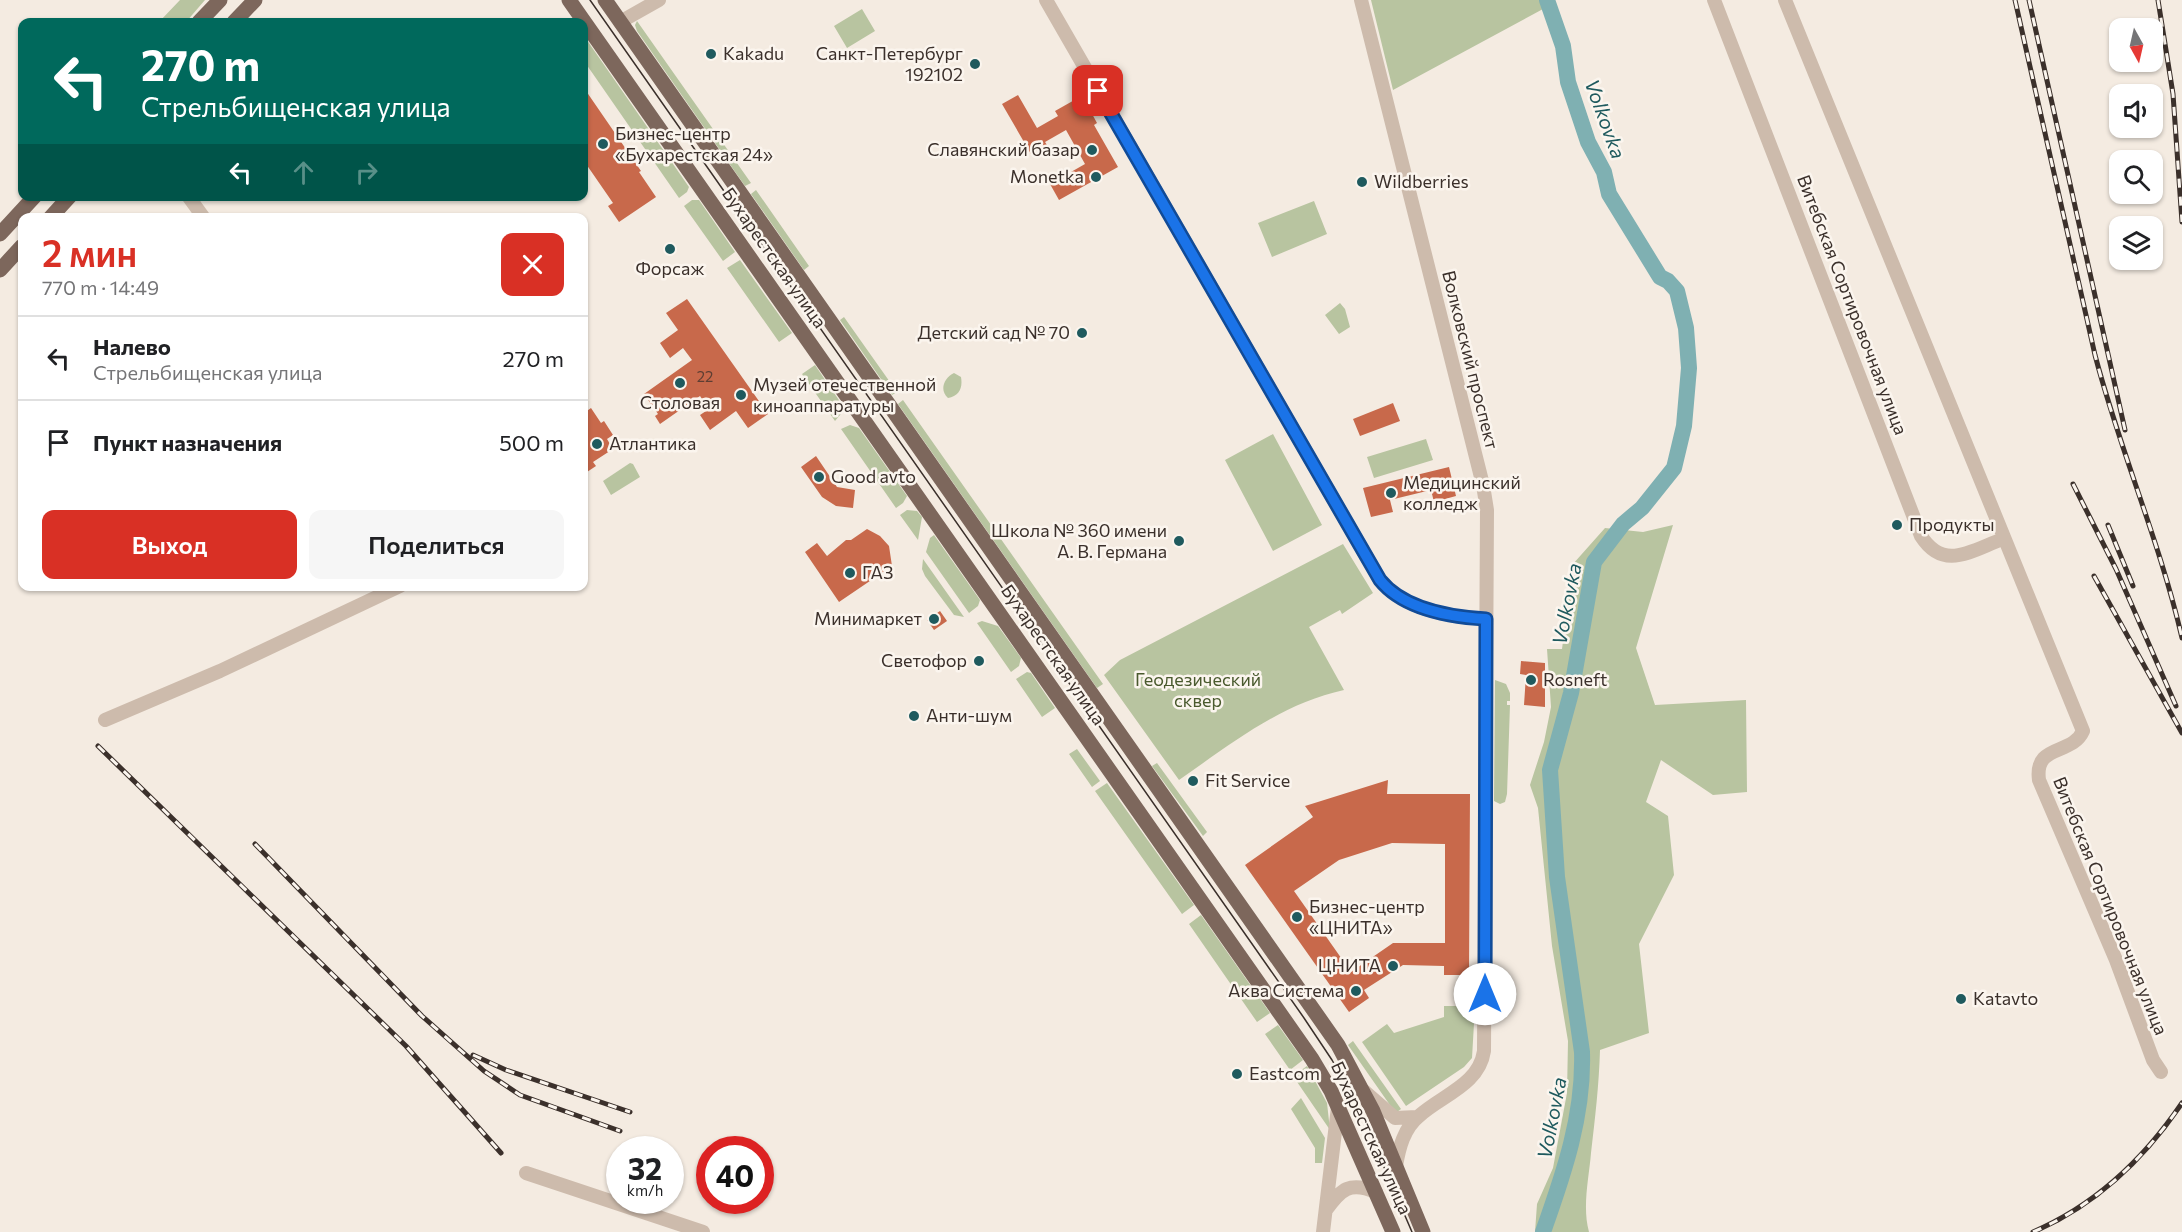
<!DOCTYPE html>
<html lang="ru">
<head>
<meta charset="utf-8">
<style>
  body { margin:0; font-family:Commissioner,sans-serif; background:#f6f6f6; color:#202124; height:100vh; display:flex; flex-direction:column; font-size:22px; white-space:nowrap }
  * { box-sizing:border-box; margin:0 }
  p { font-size:20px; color:#757577 }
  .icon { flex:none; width:33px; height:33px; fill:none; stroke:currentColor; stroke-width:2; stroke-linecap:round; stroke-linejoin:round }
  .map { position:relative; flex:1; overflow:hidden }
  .side { position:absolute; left:18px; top:213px; width:570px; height:378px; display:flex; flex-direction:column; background:#fff; border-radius:12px; box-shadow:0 2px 4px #0004 }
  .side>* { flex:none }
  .top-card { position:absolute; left:18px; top:18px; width:570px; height:183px; border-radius:12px; box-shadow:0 2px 4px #0004; background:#00695c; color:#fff; overflow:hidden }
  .needle { width:39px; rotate:172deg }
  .buttons { position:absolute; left:2109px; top:18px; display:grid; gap:12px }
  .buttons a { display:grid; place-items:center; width:54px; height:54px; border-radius:12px; background:#fff; box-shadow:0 2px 4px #0004; font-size:30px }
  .speed { position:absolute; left:606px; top:1136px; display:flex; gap:12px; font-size:30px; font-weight:700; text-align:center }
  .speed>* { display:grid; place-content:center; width:78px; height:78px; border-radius:50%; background:#fff; box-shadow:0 2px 4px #0004; line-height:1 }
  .speed small { font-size:15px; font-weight:400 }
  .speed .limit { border:9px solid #d22; background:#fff; color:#111 }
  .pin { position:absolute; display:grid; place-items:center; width:51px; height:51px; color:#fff; margin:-26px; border-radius:12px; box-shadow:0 3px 9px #0006 }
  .me { position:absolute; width:66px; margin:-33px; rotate:0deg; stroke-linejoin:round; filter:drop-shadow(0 0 4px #0008) }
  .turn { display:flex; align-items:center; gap:21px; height:126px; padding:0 24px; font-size:27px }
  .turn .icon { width:78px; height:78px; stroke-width:2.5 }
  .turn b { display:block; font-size:42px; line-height:51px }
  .lanes { display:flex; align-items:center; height:57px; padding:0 24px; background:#0003; justify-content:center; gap:30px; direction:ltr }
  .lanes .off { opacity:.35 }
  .round { display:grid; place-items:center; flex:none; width:63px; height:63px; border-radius:12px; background:#f6f6f6 }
  .head { display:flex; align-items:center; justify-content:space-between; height:102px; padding:0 24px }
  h1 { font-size:36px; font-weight:600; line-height:45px; color:#d93025 }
  .primary-button { display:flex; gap:12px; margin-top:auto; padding:12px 24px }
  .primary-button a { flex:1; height:69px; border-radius:12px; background:#d93025; color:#fff; font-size:24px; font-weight:600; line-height:69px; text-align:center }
  .primary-button a+a { background:#f6f6f6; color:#202124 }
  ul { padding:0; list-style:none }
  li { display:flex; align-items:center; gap:18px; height:84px; padding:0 24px; border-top:2px solid #e0e0e0 }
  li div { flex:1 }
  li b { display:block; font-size:22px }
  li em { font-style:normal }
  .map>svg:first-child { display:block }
</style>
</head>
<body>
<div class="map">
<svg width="2182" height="1232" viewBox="0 0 2182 1232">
  <rect width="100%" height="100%" fill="#f4ebe1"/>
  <path fill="#b8c4a0" d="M 180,0 L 205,0 L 186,22 L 159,22 Z
    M 1371,0 L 1542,0 L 1543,9 L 1393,90 Z
    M 862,9 L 875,31 L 847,48 L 834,26 Z
    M 637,21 L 751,183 L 745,186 L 637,31 L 635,25 Z
    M 584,36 L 689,187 L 687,192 L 679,198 L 584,61 Z
    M 756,190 L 809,266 L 804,270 L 751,194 Z
    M 692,200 L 699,200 L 735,252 L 723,261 L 684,206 Z
    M 1314,201 L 1327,234 L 1272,257 L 1258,223 Z
    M 740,260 L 792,333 L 779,342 L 727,268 Z
    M 1340,303 L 1345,309 L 1350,327 L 1339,334 L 1325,315 Z
    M 844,317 L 897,392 L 892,395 L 840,320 Z
    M 815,365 L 845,409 L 835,421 L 802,374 Z
    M 954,373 L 961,377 C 963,388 959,396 948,398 C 939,390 944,378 954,373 Z
    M 903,400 L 1103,684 L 1097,688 L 898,404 Z
    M 850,425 L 859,428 L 907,496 L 903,503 L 896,508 L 841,429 Z
    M 1273,434 L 1322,525 L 1273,551 L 1225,460 Z
    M 1426,439 L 1433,460 L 1374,478 L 1367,457 Z
    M 630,463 L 633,464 L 640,477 L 611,495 L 603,481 Z
    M 907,510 L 917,511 L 922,517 L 918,540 L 900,515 Z
    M 1673,525 L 1636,648 L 1655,705 L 1746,700 L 1747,792 L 1713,795 L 1661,760 L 1646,802 L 1668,816 L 1674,875 L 1639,944 L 1649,1033 L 1600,1050 C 1599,1085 1595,1119 1591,1153 C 1589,1178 1582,1207 1589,1232 L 1535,1232 L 1537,1204 L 1553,1168 L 1567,1093 L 1568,1041 L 1552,946 L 1538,808 L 1530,785 L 1544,742 L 1551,707 L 1547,649 L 1562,649 L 1573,564 L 1605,528 L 1643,532 Z
    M 934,535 L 980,600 L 978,606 L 969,613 L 926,552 L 930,538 Z
    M 1343,544 L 1373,593 L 1342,614 L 1340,610 L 1309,627 L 1344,690 C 1280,704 1231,744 1179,780 L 1104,675 L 1120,660 Z
    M 923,559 L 964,617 L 954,615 L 925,576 L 922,569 Z
    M 982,621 L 998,626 L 1021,658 L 1019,666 L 1011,672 L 977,623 Z
    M 1027,672 L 1031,673 L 1055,708 L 1042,717 L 1016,679 Z
    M 1495,680 L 1506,684 L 1510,693 L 1510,701 L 1507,701 L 1507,705 L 1510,705 L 1507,794 L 1505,802 L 1500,804 L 1494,801 Z
    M 1077,749 L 1100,781 L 1092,787 L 1069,754 Z
    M 1157,763 L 1207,832 L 1203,836 L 1152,766 Z
    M 1107,783 L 1194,905 L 1182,914 L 1095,791 Z
    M 1201,915 L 1270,1013 L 1257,1022 L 1189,924 Z
    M 1444,1006 L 1475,1006 L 1472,1058 L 1464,1067 L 1406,1106 L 1362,1042 L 1387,1024 L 1394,1033 L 1444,1017 Z
    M 1278,1025 L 1303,1060 L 1290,1070 L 1265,1034 Z
    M 1353,1041 L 1401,1109 L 1397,1112 L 1392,1108 L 1348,1045 Z
    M 1307,1066 L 1327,1103 L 1330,1130 L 1293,1076 Z
    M 1301,1098 L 1325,1138 L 1322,1163 L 1315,1163 L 1315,1148 L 1291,1109 Z"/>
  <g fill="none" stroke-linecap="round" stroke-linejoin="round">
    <path stroke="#7fb0b2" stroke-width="16" d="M 1543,1232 C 1564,1173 1584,1115 1582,1052 L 1557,877 L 1550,770 L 1571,693 L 1594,562 L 1623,524 L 1642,508 L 1674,468 L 1684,426 L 1689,368 L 1686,328 L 1677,291 L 1668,281 L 1660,277 L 1609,194 L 1604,172 L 1588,142 L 1568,82 L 1563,46 L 1547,0"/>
  </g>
  <path fill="#c8694b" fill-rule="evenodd" d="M 584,88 L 641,171 L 639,172 L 656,197 L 619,222 L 608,206 L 613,203 L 584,161 Z
    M 1018,95 L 1037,128 L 1058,116 L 1055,111 L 1078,98 L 1087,114 L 1091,112 L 1097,123 L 1094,125 L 1118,167 L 1059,200 L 1050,184 L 1085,164 L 1066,130 L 1045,142 L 1047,145 L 1031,154 L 1002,104 Z
    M 687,299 L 768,414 L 748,428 L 736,411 L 710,430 L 700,415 L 709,409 L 700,396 L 660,424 L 655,416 L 658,414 L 644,394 L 692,360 L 683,348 L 670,358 L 660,343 L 678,330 L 666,313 Z
    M 1393,403 L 1400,421 L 1360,436 L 1353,419 Z
    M 591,408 L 601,423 L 604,421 L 613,435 L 607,439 L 613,449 L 593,462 L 596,466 L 584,474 L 584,413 Z
    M 816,456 L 837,487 L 855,490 L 853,508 L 836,506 L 822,497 L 801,467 Z
    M 1449,467 L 1456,496 L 1434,502 L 1431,490 L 1390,500 L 1393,512 L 1371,517 L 1363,488 Z
    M 867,529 L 880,536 L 889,546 L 892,566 L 839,602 L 805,552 L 817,543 L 827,556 L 846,540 L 851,540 Z
    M 940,611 L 947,621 L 934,630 L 927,620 Z
    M 1521,661 L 1545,663 L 1545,707 L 1524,705 L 1526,675 L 1520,674 Z
    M 1388,780 L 1387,794 L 1470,794 L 1469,975 L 1444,975 L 1444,966 L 1403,965 L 1364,990 L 1369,998 L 1349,1012 L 1245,865 L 1313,817 L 1305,806 ZM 1392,843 L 1445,844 L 1445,943 L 1393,943 L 1351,972 L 1294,891 L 1339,860 Z"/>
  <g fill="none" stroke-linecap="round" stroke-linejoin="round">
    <path stroke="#cdbbac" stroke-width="14" d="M 1046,0 L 1380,580 C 1405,610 1449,617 1486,619
      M 1361,0 L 1483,485 L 1487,510 L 1484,1051 C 1479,1085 1442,1095 1419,1116 C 1404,1128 1399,1148 1396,1166
      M 1714,0 L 1921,536 C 1944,572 1972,550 2003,539
      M 1785,0 L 2083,731 C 2072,756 2034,743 2039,780 L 2116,960 L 2153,1060 L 2161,1072
      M 620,22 L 659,0
      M 188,196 L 204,218
      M 105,720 L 220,671 L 400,586
      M 1364,1091 L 1395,1118 L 1417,1117
      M 526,1173 L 703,1232
      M 1326,1210 C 1341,1189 1350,1181 1376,1192
      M 1323,1232 L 1338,1107"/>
    <path stroke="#7d675c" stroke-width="15" d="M 569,0 L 1312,1059 L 1331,1091 L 1393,1232
      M 605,0 L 1338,1045 L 1373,1111 L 1423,1232
      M 199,22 L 220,0
      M 234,22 L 255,0
      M 50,218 L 70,196
      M 0,234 L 35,196
      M 0,270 L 22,246"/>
    <path stroke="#3b302b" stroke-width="1.5" d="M 590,0 L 1304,1018 L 1332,1060 L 1356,1102 L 1412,1232"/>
    <defs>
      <path id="rail" d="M 2015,0 L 2095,355 C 2120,451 2160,542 2182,638
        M 2029,0 L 2125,430
        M 2158,0 L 2173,94 L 2182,222
        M 2073,484 L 2116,569 L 2176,706
        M 2108,525 L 2133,586
        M 2094,576 L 2182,733
        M 98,746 L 406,1046 L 501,1153
        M 255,844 L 422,1016 L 484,1071 L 520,1095 L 620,1131
        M 473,1055 L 506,1070 L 630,1112
        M 2033,1232 C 2096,1205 2144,1159 2182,1103"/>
    </defs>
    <use href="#rail" stroke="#3b302b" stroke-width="5"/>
    <use href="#rail" stroke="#fbf5ee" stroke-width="3" stroke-dasharray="9" stroke-linecap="butt"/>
  </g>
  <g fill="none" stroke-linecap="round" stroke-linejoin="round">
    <defs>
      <path id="route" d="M 1098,91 L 1380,580 C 1404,610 1451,617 1486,619 L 1485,994"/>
    </defs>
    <use href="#route" stroke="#114b97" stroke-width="15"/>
    <use href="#route" stroke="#1a73e8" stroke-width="10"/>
  </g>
  <g fill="#1f5a5e" stroke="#fbf5ee" stroke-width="2">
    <circle cx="711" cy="54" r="6"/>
    <circle cx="975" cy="64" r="6"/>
    <circle cx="603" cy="144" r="6"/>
    <circle cx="1092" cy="150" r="6"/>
    <circle cx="1096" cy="177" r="6"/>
    <circle cx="1362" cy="182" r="6"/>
    <circle cx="670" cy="249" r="6"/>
    <circle cx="1082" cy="333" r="6"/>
    <circle cx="680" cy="383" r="6"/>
    <circle cx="741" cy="395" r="6"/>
    <circle cx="597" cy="444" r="6"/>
    <circle cx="819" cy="477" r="6"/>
    <circle cx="1391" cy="493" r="6"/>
    <circle cx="1897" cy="525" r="6"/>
    <circle cx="1179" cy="541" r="6"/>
    <circle cx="850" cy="573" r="6"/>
    <circle cx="934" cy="619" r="6"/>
    <circle cx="979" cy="661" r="6"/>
    <circle cx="1531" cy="680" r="6"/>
    <circle cx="914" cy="716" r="6"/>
    <circle cx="1193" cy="781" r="6"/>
    <circle cx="1297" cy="917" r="6"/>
    <circle cx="1393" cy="966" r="6"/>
    <circle cx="1356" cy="991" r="6"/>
    <circle cx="1961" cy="999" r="6"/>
    <circle cx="1237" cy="1074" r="6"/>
  </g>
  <g text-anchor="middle" stroke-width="5" stroke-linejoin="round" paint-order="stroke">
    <g font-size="15" fill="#5e3e33">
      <text x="705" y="382">22</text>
    </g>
    <g font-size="18" fill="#3b302b" stroke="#fbf5ee" text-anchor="start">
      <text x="723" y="60">Kakadu</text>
      <text x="963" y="60" text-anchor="end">Санкт-Петербург<tspan x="963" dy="21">192102</tspan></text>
      <text x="615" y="140">Бизнес-центр<tspan x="615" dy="21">«Бухарестская 24»</tspan></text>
      <text x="1080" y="156" text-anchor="end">Славянский базар</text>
      <text x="1084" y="183" text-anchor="end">Monetka</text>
      <text x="1374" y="188">Wildberries</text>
      <text x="670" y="275" text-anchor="middle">Форсаж</text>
      <text x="1070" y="339" text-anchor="end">Детский сад № 70</text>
      <text x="753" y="391">Музей отечественной<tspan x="753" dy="21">киноаппаратуры</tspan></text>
      <text x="680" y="409" text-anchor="middle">Столовая</text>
      <text x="609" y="450">Атлантика</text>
      <text x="831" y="483">Good avto</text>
      <text x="1403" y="489">Медицинский<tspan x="1403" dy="21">колледж</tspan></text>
      <text x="1909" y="531">Продукты</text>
      <text x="1167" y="537" text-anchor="end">Школа № 360 имени<tspan x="1167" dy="21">А. В. Германа</tspan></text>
      <text x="862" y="579">ГАЗ</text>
      <text x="922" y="625" text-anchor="end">Минимаркет</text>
      <text x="967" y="667" text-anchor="end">Светофор</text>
      <text x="1543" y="686">Rosneft</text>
      <text x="926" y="722">Анти-шум</text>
      <text x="1205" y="787">Fit Service</text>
      <text x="1309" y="913">Бизнес-центр<tspan x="1309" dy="21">«ЦНИТА»</tspan></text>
      <text x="1381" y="972" text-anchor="end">ЦНИТА</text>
      <text x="1344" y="997" text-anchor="end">Аква Система</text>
      <text x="1973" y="1005">Katavto</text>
      <text x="1249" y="1080">Eastcom</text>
    </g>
    <g font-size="18" fill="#3b302b" stroke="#fbf5ee">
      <text transform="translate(774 258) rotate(55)" y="6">Бухарестская улица</text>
      <text transform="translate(1852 305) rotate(69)" y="6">Витебская Сортировочная улица</text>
      <text transform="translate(1470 360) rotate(76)" y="6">Волковский проспект</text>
      <text transform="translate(1053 655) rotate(55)" y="6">Бухарестская улица</text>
      <text transform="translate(2110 906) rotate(68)" y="6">Витебская Сортировочная улица</text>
      <text transform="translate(1371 1138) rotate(65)" y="6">Бухарестская улица</text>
    </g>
    <g font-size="18" fill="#4a5a2e" stroke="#fbf5ee">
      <text x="1198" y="686">Геодезический<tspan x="1198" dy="21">сквер</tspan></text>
    </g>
    <g font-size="20" font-style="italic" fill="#1f5a5e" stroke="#fbf5ee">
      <text transform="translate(1605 119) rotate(70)" y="7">Volkovka</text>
      <text transform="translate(1567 604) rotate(-79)" y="7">Volkovka</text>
      <text transform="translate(1552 1118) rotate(-79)" y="7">Volkovka</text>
    </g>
  </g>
</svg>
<div class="buttons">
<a><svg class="needle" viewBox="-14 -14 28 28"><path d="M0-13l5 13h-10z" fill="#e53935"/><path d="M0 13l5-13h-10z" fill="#757577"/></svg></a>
<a><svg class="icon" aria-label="sound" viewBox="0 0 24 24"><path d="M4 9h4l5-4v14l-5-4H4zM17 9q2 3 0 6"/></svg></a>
<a><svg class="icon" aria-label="search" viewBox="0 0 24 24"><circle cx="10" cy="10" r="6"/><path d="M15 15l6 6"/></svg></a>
<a><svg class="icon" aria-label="layers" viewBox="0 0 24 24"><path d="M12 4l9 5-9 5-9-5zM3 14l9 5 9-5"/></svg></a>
</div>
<div class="speed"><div>32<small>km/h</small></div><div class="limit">40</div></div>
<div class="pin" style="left:1098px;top:91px;background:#d93025"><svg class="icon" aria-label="arrive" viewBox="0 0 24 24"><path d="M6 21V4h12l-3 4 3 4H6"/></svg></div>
<svg class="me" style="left:1485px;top:994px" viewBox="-20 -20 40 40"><circle r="19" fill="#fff"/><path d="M0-13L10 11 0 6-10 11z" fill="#1a73e8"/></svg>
<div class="top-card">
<div class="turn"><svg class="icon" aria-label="left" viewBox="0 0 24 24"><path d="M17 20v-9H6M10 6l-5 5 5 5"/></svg><div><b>270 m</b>Стрельбищенская улица</div></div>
<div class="lanes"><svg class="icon" aria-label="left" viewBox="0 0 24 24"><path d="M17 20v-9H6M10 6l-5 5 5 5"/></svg><svg class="icon off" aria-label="ahead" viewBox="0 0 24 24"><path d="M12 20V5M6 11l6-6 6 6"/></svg><svg class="icon off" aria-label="right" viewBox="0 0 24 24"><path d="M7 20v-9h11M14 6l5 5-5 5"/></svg></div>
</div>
<section class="side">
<div class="head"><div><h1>2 мин</h1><p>770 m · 14:49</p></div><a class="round" style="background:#d93025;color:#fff"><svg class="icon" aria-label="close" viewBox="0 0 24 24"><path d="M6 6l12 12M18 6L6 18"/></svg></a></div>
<ul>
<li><svg class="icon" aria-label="left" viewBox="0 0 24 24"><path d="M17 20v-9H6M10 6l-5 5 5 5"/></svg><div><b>Налево</b><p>Стрельбищенская улица</p></div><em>270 m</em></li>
<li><svg class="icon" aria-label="arrive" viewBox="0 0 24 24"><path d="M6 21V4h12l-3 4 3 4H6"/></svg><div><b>Пункт назначения</b></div><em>500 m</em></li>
</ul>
<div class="primary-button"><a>Выход</a><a>Поделиться</a></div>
</section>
</div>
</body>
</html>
